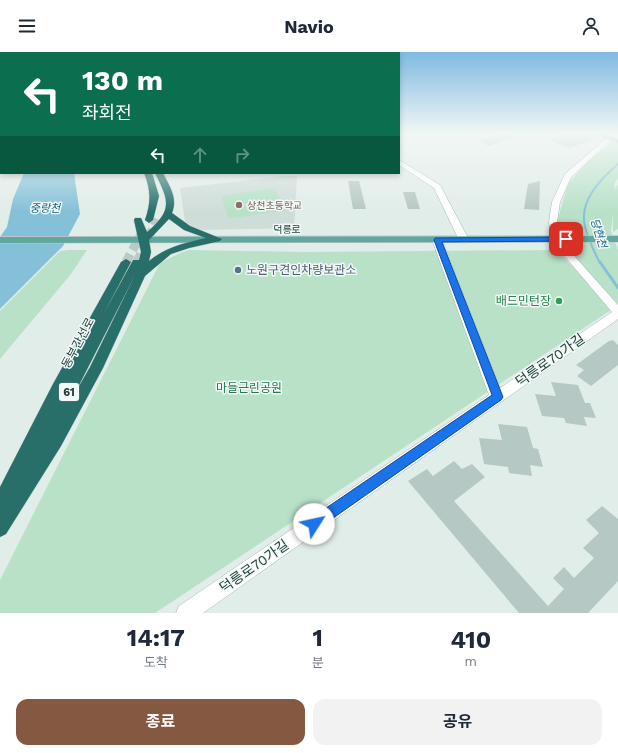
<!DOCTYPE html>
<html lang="ko">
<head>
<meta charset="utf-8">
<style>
  body { margin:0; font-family:"Work Sans","Noto Sans KR",sans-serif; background:#f2f2f3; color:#1f2937; height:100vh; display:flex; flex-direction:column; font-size:15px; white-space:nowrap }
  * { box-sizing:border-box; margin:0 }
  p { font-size:13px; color:#747a83 }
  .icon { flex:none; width:22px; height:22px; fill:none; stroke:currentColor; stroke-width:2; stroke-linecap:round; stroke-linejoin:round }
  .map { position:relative; height:561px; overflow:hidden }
  .drawer { display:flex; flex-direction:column; background:#fff; flex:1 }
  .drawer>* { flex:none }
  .guide { position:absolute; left:0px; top:0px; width:400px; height:122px; box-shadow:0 2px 6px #0003; background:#0b6e4f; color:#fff; overflow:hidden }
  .pin { position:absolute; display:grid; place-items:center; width:34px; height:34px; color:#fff; margin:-17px; border-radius:8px; box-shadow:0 2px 6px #0006 }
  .me { position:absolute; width:44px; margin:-22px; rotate:55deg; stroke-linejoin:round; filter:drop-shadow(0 0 3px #0008) }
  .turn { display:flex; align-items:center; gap:14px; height:84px; padding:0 16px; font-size:18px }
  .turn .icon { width:52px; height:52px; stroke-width:2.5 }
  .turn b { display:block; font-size:28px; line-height:34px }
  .lanes { display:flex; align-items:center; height:38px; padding:0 16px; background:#0003; justify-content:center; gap:20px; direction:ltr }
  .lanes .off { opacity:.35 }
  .eta { display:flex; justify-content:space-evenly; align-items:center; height:68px; text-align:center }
  .eta b { font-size:24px; font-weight:700; line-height:28px }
  .button { display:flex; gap:8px; margin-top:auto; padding:8px 16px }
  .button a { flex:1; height:46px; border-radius:12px; background:#845841; color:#fff; font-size:16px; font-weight:700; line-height:46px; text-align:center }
  .button a+a { background:#f2f2f3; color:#1f2937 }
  header { display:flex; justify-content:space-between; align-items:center; height:52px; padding:0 16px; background:#fff; font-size:18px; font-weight:700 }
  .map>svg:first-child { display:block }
</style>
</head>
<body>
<header><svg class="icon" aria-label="menu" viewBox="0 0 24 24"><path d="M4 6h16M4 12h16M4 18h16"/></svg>Navio<svg class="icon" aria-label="person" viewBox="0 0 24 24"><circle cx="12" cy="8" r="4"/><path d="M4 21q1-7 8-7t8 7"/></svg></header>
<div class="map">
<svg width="618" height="561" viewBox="0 0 618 561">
  <rect width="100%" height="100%" fill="#e1ede9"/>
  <path fill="#cfddd9" d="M 284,124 L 297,124 L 294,176 L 203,178 L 190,174 L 185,169 L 180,136 Z"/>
  <path fill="#b8e1c8" d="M 618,81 L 618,127 L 615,130 L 614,138 L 618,132 L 618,177 L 613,180 L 613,162 L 611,179 L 618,198 L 618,254 L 564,193 L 557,170 L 568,132 L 586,111 L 617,86 Z
    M 274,136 L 287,158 L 229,167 L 221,144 Z
    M 69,198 L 87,198 L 71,222 L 0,307 L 0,259 L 60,199 Z
    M 189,198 L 305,200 L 556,198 L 614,256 L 155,561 L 0,561 L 0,528 L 160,211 L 180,201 Z"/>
  <path fill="#84c0d8" d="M 24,121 L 74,121 L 80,162 L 63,194 L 0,257 L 0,185 L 7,175 L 13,147 Z"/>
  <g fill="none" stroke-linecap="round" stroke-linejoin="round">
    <path stroke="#84c0d8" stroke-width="2" d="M 600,211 C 594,200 583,176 584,164 C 584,144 604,124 618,112"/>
    <path stroke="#84c0d8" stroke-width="3" d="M 600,210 L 618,236"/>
  </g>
  <path fill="#b6c8c3" d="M 509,81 L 513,81 L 514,86 L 488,94 L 477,88 Z
    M 569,81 L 581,81 L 596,87 L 569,96 L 548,88 Z
    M 348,129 L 359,129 L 366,157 L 353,157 Z
    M 540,129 L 539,158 L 524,157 L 528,132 Z
    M 403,140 L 415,140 L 420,157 L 408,157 Z
    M 613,288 L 618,293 L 618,313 L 591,334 L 577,324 L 584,318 L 576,313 L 609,289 Z
    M 551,330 L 578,333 L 585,351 L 590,351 L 596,366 L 584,365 L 587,374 L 566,371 L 564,366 L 542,364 L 535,342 L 556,344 Z
    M 498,372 L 527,375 L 533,396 L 538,397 L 543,415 L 530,413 L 532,424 L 509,421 L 508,415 L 484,412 L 479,386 L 502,388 Z
    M 454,409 L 462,417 L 472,412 L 485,425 L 454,449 L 548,554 L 564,537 L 553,526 L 564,515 L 574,526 L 594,506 L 583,496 L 599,481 L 586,468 L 602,454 L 618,467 L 618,529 L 588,561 L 519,561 L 408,429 L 427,417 L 433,424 Z"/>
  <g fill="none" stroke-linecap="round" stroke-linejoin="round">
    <path stroke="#bacac6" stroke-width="9" stroke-dasharray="9 4.5" stroke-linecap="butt" d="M 126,210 L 144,177
      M 137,210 L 157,167"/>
    <defs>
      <path id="minor" d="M 608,85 L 613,86 L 571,125 L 560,150 L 557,170 L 562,187 L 568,197 L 618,253 L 618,267 L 203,561 L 176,561 L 179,554 L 489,343 L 432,188 L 434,186 L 437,185 L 442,188 L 500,336 L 612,260 L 562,201 L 552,187 L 549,170 L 552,150 L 565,122 Z
        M 399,108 L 440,133 L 469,188 L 467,190 L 464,191 L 459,188 L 434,136 L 399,113 Z"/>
      <path id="major" d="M 592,81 L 602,81 L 618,87 L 618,91 Z
        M 618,184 L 618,190 L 0,191 L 0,185 Z"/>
      <path id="highway" d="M 144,121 L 152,121 L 159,144 L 153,168 L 149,171 L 145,168 C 151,151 151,138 144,121 Z
        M 155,121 L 163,121 C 170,135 178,146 172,161 L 190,174 L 222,187 L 220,189 L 189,196 L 171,202 L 145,224 L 103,316 L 61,394 L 6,482 L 0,485 L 0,435 L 53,332 L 121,210 L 126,207 L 131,210 L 103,263 L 132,210 L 133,208 L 139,208 L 141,200 L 134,168 L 135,166 L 141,166 L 147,180 C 173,158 169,149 155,121 ZM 169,167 L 184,178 L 206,186 C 185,191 166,195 149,209 L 151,200 L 149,188 ZM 135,223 L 90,315 L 74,343 Z"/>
    </defs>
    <use href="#minor" stroke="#a3b6b1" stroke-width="1"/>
    <use href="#major" stroke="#c1cac8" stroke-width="1"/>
    <use href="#highway" stroke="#c1cac8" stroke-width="1"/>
    <use href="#minor" fill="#fff" fill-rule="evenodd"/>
    <use href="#major" fill="#61a79e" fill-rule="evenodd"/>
    <use href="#highway" fill="#286f6a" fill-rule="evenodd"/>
  </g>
  <linearGradient id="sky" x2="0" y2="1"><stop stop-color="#80b9e2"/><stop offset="0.51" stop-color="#f2f7f5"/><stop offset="1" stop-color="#f2f7f5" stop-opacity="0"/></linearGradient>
  <rect width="618" height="160" fill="url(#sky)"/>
  <path fill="#1a73e8" stroke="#114b97" d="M 566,185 L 569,186 L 569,189 L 442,190 L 503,345 L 501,348 L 319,476 L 314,478 L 310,476 L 308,472 L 310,467 L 492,343 L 434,188 L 435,186 Z"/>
  <circle fill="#8d6e63" stroke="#f2f9f7" stroke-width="1.5" cx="239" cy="153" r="4"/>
  <circle fill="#5c6f8a" stroke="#f2f9f7" stroke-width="1.5" cx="238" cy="218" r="4"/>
  <circle fill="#2e9e5b" stroke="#f2f9f7" stroke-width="1.5" cx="559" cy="249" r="4"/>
  <g text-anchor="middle" stroke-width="3" stroke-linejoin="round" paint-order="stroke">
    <g font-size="10" fill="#785e54" stroke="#f2f9f7" text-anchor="start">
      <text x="247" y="157">상천초등학교</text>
    </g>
    <g font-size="10" fill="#20403b" stroke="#f2f9f7">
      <text x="287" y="181">덕릉로</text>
    </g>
    <g font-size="11" font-style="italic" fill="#146182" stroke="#f2f9f7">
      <text x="45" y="160">중랑천</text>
      <text transform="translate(599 181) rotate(73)" y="4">당현천</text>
    </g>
    <rect fill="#f2f9f7" stroke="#5f7873" stroke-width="1" x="59" y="331" width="20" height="18" rx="3"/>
    <g font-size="11" font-weight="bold" fill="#20403b">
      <text x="69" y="344">61</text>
    </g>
    <g font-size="12" fill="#4e5e75" stroke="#f2f9f7" text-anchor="start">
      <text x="246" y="222">노원구견인차량보관소</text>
    </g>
    <g font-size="12" fill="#27864d" stroke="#f2f9f7" text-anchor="end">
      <text x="551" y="253">배드민턴장</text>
    </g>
    <g font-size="12" fill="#20403b" stroke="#f2f9f7">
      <text transform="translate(78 291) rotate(-62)" y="4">동부간선로</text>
    </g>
    <g font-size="12" fill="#267b52" stroke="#f2f9f7">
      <text x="249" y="340">마들근린공원</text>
    </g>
    <g font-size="14" fill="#20403b" stroke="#f2f9f7">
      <text transform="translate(550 308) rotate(-35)" y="5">덕릉로70가길</text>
      <text transform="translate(254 514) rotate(-35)" y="5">덕릉로70가길</text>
    </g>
  </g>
</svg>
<div class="pin" style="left:566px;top:187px;background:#d93025"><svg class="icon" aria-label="arrive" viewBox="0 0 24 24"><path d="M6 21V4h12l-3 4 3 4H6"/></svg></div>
<svg class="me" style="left:314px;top:472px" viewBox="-20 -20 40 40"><circle r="19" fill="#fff"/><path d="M0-13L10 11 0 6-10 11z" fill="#1a73e8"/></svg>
<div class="guide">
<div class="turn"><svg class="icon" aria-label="left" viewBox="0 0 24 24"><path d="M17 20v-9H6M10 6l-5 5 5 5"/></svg><div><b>130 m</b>좌회전</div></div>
<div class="lanes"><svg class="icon" aria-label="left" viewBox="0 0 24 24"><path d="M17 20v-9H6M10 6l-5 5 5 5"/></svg><svg class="icon off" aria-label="ahead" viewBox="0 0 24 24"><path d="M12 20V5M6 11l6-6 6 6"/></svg><svg class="icon off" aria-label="right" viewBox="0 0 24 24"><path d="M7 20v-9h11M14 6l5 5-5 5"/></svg></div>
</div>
</div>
<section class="drawer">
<div class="eta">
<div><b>14:17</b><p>도착</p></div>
<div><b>1</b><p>분</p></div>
<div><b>410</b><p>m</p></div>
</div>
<div class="button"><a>종료</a><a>공유</a></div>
</section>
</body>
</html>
